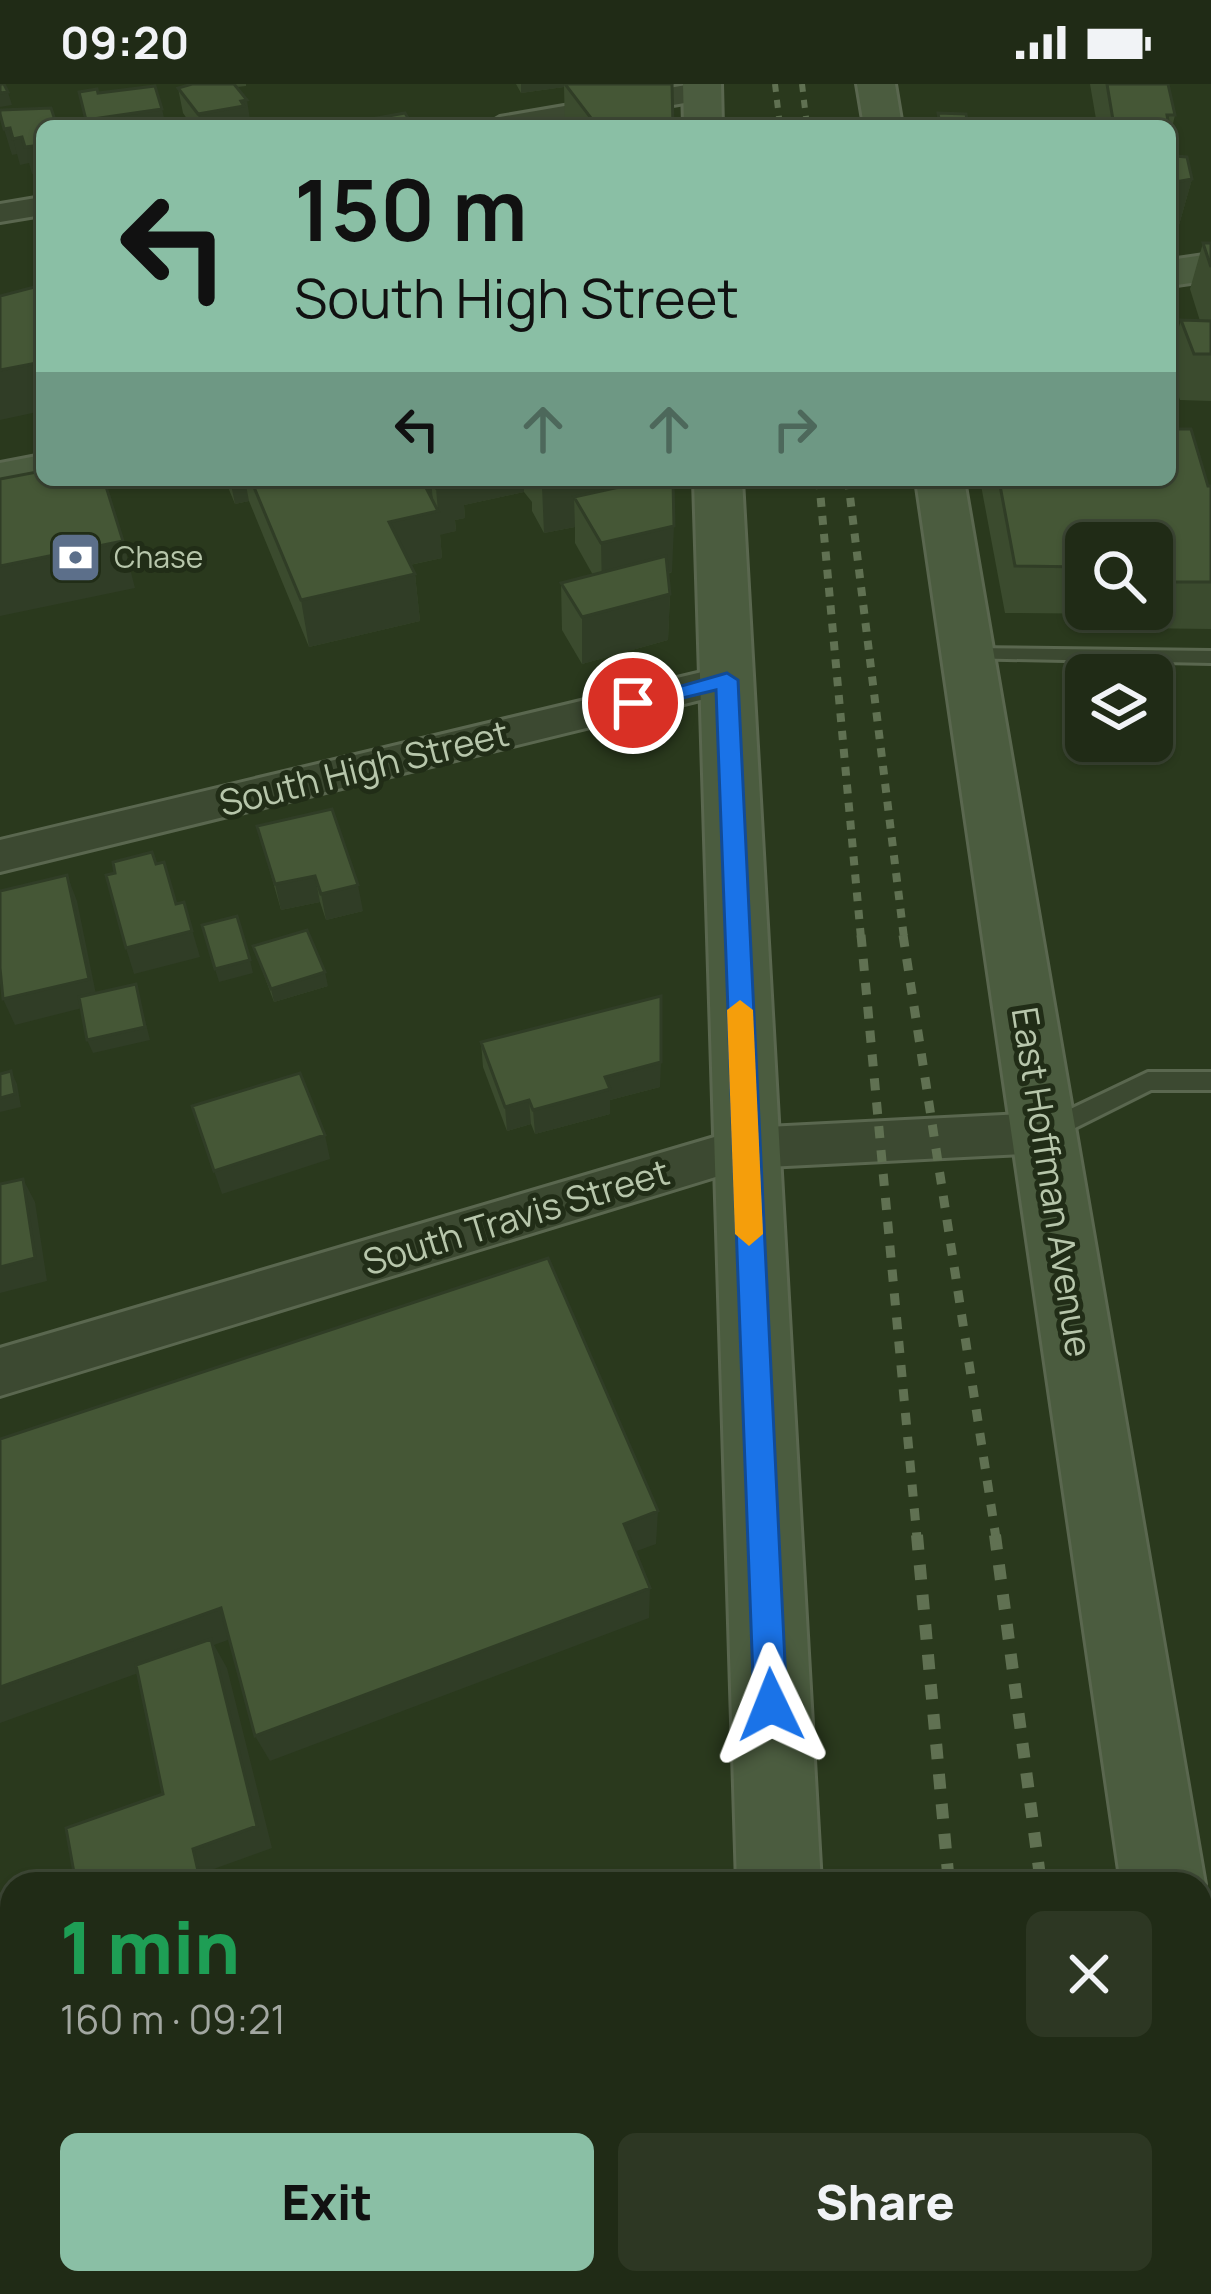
<!DOCTYPE html>
<html lang="en">
<head>
<meta charset="utf-8">
<style>
  body { margin:0; font-family:Manrope,sans-serif; background:#2d3723; color:#f1f3f6; height:100vh; display:flex; flex-direction:column; font-size:45px; white-space:nowrap }
  * { box-sizing:border-box; margin:0 }
  p { font-size:39px; color:#a2a7a1 }
  .icon { flex:none; width:66px; height:66px; fill:none; stroke:currentColor; stroke-width:2; stroke-linecap:round; stroke-linejoin:round }
  .map { position:relative; flex:1; overflow:hidden }
  .sheet { position:absolute; left:0px; top:1788px; width:1212px; height:423px; display:flex; flex-direction:column; background:#202b16; border-radius:36px 36px 0 0; box-shadow:0 3px 9px #0004,0 0 0 3px #3d4735 }
  .sheet>* { flex:none }
  .top-card { position:absolute; left:36px; top:36px; width:1140px; height:366px; border-radius:18px; box-shadow:0 3px 9px #0004,0 0 0 3px #3d4735; background:#8abfa5; color:#111; overflow:hidden }
  .tools { position:absolute; left:1065px; top:438px; display:grid; gap:24px }
  .tools a { display:grid; place-items:center; width:108px; height:108px; border-radius:18px; background:#202b16; box-shadow:0 3px 9px #0004,0 0 0 3px #3d4735; font-size:60px }
  .pin { position:absolute; display:grid; place-items:center; width:102px; height:102px; color:#fff; margin:-51px; border:6px solid #fff; border-radius:50%; box-shadow:0 3px 12px #0007 }
  .me { position:absolute; width:132px; margin:-66px; rotate:358deg; stroke-linejoin:round; filter:drop-shadow(0 0 9px #0008) }
  .turn { display:flex; align-items:center; gap:42px; height:252px; padding:0 60px; font-size:54px }
  .turn .icon { width:156px; height:156px; stroke-width:2.5 }
  .turn b { display:block; font-size:84px; line-height:102px }
  .lanes { display:flex; align-items:center; height:114px; padding:0 60px; background:#0003; justify-content:center; gap:60px; direction:ltr }
  .lanes .off { opacity:.35 }
  .round { display:grid; place-items:center; flex:none; width:126px; height:126px; border-radius:18px; background:#2d3723 }
  .head { display:flex; align-items:center; justify-content:space-between; height:204px; padding:0 60px }
  h1 { font-size:72px; font-weight:800; line-height:90px; color:#1e9e55 }
  .primary-button { display:flex; gap:24px; margin-top:auto; padding:24px 60px }
  .primary-button a { flex:1; height:138px; border-radius:18px; background:#8abfa5; color:#111; font-size:48px; font-weight:800; line-height:138px; text-align:center }
  .primary-button a+a { background:#2d3723; color:#f1f3f6 }
  .status { display:flex; justify-content:space-between; align-items:center; height:84px; padding:0 60px; background:#202b16; direction:ltr }
  .status svg { height:33px; fill:currentColor }
  .map>svg:first-child { display:block }
</style>
</head>
<body>
<div class="status"><b>09:20</b><svg viewBox="0 0 49 12"><path d="M0 12V9h3v3zM5 12V6h3v6zM10 12V3h3v9zM15 12V0h3v12zM26 1h20v11H26zM47 4h2v5h-2z"/></svg></div>
<div class="map">
<svg width="1211" height="2210" viewBox="0 0 1211 2210">
  <rect width="100%" height="100%" fill="#2a391d"/>
  <g fill="none" stroke-linecap="round" stroke-linejoin="round">
    <defs>
      <path id="lane" d="M 968,564 L 1211,567 L 1211,579 L 961,574 L 959,570 Z
        M 1148,988 L 1211,988 L 1211,1006 L 1151,1006 L 1053,1055 L 1037,1055 L 1033,1048 L 1037,1041 Z"/>
      <path id="street" d="M 692,0 L 712,1 L 716,7 L 702,16 L 551,42 L 485,42 L 500,33 Z
        M 42,113 L 42,131 L 0,138 L 0,120 Z
        M 727,582 L 741,586 L 747,596 L 741,606 L 0,788 L 0,756 Z
        M 1044,1029 L 1062,1035 L 1069,1049 L 1062,1063 L 1044,1069 L 745,1084 L 0,1312 L 0,1264 L 745,1044 Z
        M 12,2067 L 12,2138 L 0,2143 L 0,2071 Z"/>
      <path id="secondary" d="M 683,0 L 721,0 L 722,42 L 684,42 Z
        M 857,0 L 895,0 L 902,42 L 864,42 Z
        M 1211,170 L 1211,196 L 1170,202 L 1170,176 Z
        M 42,371 L 42,396 L 55,396 L 0,407 L 0,379 Z
        M 694,396 L 742,396 L 821,1800 L 737,1800 Z
        M 916,396 L 964,396 L 1205,1800 L 1200,1812 L 1200,1800 L 1121,1800 Z
        M 1200,1989 L 1211,1994 L 1211,2150 L 1200,2145 Z
        M 749,2199 L 843,2199 L 844,2210 L 750,2210 Z"/>
    </defs>
    <use href="#lane" stroke="#5a674f" stroke-width="6"/>
    <use href="#street" stroke="#5a674f" stroke-width="6"/>
    <use href="#secondary" stroke="#5a674f" stroke-width="6"/>
    <use href="#lane" fill="#3c4931" fill-rule="evenodd"/>
    <use href="#street" fill="#3c4931" fill-rule="evenodd"/>
    <use href="#secondary" fill="#4b5c3f" fill-rule="evenodd"/>
    <path stroke="#607152" stroke-width="6" stroke-dasharray="8 8" stroke-linecap="butt" d="M 775,0 L 780,42
      M 802,0 L 807,42"/>
    <path stroke="#607152" stroke-width="8" stroke-dasharray="9 9" stroke-linecap="butt" d="M 819,396 L 861,854
      M 848,396 L 904,854"/>
    <path stroke="#607152" stroke-width="9" stroke-dasharray="12 12" stroke-linecap="butt" d="M 861,851 L 917,1454
      M 903,851 L 996,1454"/>
    <path stroke="#607152" stroke-width="12" stroke-dasharray="15 15" stroke-linecap="butt" d="M 917,1451 L 949,1800
      M 995,1451 L 1041,1800
      M 986,2199 L 987,2210
      M 1090,2199 L 1092,2210"/>
  </g>
  <path fill="#3b4b2e" fill-rule="evenodd" d="M 192,0 L 246,0 L 246,2 L 237,3 L 251,42 L 192,42 L 183,29 L 178,4 Z
    M 516,0 L 672,0 L 673,42 L 565,42 L 564,3 L 521,9 Z
    M 1090,0 L 1168,0 L 1175,31 L 1171,48 L 1176,72 L 1192,95 L 1179,141 L 1170,142 L 1170,42 L 1061,42 L 1097,41 Z
    M 1203,159 L 1211,159 L 1211,317 L 1180,316 L 1170,290 L 1170,273 L 1181,236 L 1200,237 L 1190,205 Z
    M 225,396 L 624,396 L 624,398 L 612,400 L 612,404 L 672,488 L 668,490 L 670,510 L 668,556 L 582,580 L 562,546 L 561,499 L 593,491 L 575,459 L 575,443 L 544,449 L 532,427 L 532,418 L 524,408 L 464,421 L 465,434 L 455,436 L 456,447 L 440,450 L 442,474 L 410,481 L 415,490 L 420,537 L 309,563 L 249,417 L 235,420 Z
    M 980,396 L 1170,396 L 1211,402 L 1211,545 L 1132,544 L 1129,530 L 1005,529 ZM 1086,459 L 1152,459 L 1152,525 L 1086,525 Z
    M 257,742 L 363,827 L 326,836 L 320,818 L 281,826 Z
    M 253,862 L 328,902 L 274,918 Z
    M 481,958 L 660,1003 L 610,1016 L 610,1030 L 535,1050 L 531,1040 L 507,1047 L 483,983 Z"/>
  <path fill="#303d26" d="M 521,0 L 564,0 L 564,3 L 521,9 Z
    M 8,8 L 12,21 L 0,23 L 0,9 Z
    M 247,16 L 251,42 L 200,42 L 198,30 Z
    M 162,25 L 166,42 L 87,42 L 86,36 Z
    M 10,44 L 17,70 L 12,71 L 4,45 Z
    M 22,53 L 42,61 L 42,88 L 32,90 L 29,79 L 20,81 L 13,55 Z
    M 1192,95 L 1179,141 L 1170,142 L 1170,99 Z
    M 42,278 L 42,327 L 0,336 L 0,286 Z
    M 230,396 L 245,396 L 249,417 L 235,420 Z
    M 431,396 L 434,428 L 438,427 L 442,474 L 395,484 L 389,438 L 423,398 Z
    M 447,396 L 524,396 L 524,408 L 464,421 L 465,434 L 455,436 L 456,447 L 440,451 L 436,404 Z
    M 539,396 L 624,396 L 624,398 L 612,400 L 612,434 L 574,413 L 575,443 L 544,449 L 542,403 Z
    M 674,442 L 672,488 L 602,505 L 601,459 Z
    M 123,457 L 135,504 L 0,532 L 0,482 Z
    M 415,490 L 420,537 L 309,563 L 301,516 Z
    M 670,510 L 668,556 L 582,580 L 582,533 Z
    M 67,791 L 77,817 L 98,920 L 15,941 L 3,915 Z
    M 315,792 L 320,818 L 281,826 L 275,800 Z
    M 358,801 L 363,827 L 326,836 L 321,810 Z
    M 184,818 L 200,873 L 134,890 L 126,864 Z
    M 250,876 L 253,889 L 219,898 L 215,885 Z
    M 325,888 L 328,902 L 274,918 L 271,905 Z
    M 136,900 L 150,956 L 93,969 L 87,956 Z
    M 661,978 L 660,1003 L 610,1016 L 610,1030 L 535,1050 L 533,1026 L 605,993 Z
    M 11,987 L 17,1000 L 21,1023 L 0,1028 L 0,1014 Z
    M 529,1016 L 531,1040 L 507,1047 L 505,1023 Z
    M 325,1051 L 330,1075 L 222,1110 L 214,1087 Z
    M 23,1095 L 35,1118 L 47,1197 L 0,1209 L 0,1183 Z
    M 658,1427 L 656,1460 L 623,1472 L 624,1440 Z
    M 650,1504 L 649,1534 L 270,1677 L 255,1652 Z
    M 221,1524 L 236,1553 L 214,1561 L 227,1584 L 272,1764 L 211,1786 L 214,1800 L 201,1800 L 193,1765 L 213,1562 L 0,1639 L 0,1603 Z
    M 0,1968 L 4,1997 L 0,1998 Z"/>
  <path fill="#455736" stroke="#303d26" stroke-width="3" d="M 0,0 L 4,0 L 8,8 L 0,9 Z
    M 192,0 L 234,0 L 247,16 L 241,17 L 244,22 L 198,30 L 178,4 Z
    M 565,0 L 672,0 L 673,42 L 597,42 Z
    M 1107,0 L 1168,0 L 1175,31 L 1167,31 L 1169,42 L 1114,42 Z
    M 155,2 L 162,25 L 86,36 L 79,8 L 97,5 L 98,9 Z
    M 51,24 L 57,42 L 42,42 L 42,61 L 25,63 L 22,53 L 13,55 L 10,44 L 4,45 L 0,30 L 0,26 Z
    M 405,29 L 413,42 L 333,42 Z
    M 938,29 L 966,30 L 968,40 L 1032,42 L 940,42 Z
    M 1061,40 L 1098,41 L 1099,42 L 1061,42 Z
    M 1170,45 L 1176,72 L 1187,73 L 1192,95 L 1170,99 Z
    M 1203,159 L 1211,159 L 1211,183 Z
    M 42,201 L 42,278 L 0,286 L 0,212 Z
    M 1181,236 L 1211,237 L 1211,270 L 1194,270 Z
    M 1170,345 L 1191,345 L 1208,402 L 1211,402 L 1211,498 L 1152,498 L 1152,459 L 1086,459 L 1086,483 L 1015,482 L 999,396 L 1170,396 Z
    M 42,387 L 42,396 L 104,396 L 123,457 L 0,482 L 0,395 Z
    M 251,396 L 431,396 L 423,398 L 438,427 L 389,438 L 415,490 L 301,516 Z
    M 431,396 L 449,396 L 452,401 L 436,404 Z
    M 539,396 L 574,396 L 542,403 Z
    M 651,396 L 673,396 L 674,442 L 601,459 L 574,413 Z
    M 666,472 L 670,510 L 582,533 L 561,499 Z
    M 332,725 L 358,801 L 321,810 L 315,792 L 275,800 L 257,742 Z
    M 152,768 L 156,780 L 164,778 L 176,820 L 184,818 L 192,847 L 126,864 L 106,791 L 115,789 L 113,778 Z
    M 67,791 L 89,895 L 3,915 L 0,884 L 0,807 Z
    M 237,832 L 250,876 L 215,885 L 202,841 Z
    M 307,846 L 325,888 L 271,905 L 253,862 Z
    M 136,900 L 145,943 L 87,956 L 79,913 Z
    M 661,912 L 661,978 L 605,993 L 610,1005 L 533,1026 L 529,1016 L 505,1023 L 481,958 Z
    M 11,987 L 15,1010 L 0,1014 L 0,990 Z
    M 300,989 L 325,1051 L 214,1087 L 192,1022 Z
    M 23,1095 L 35,1174 L 0,1183 L 0,1100 Z
    M 548,1174 L 658,1427 L 624,1440 L 650,1504 L 255,1652 L 221,1524 L 0,1603 L 0,1355 Z
    M 211,1555 L 257,1742 L 193,1765 L 201,1800 L 76,1800 L 66,1744 L 163,1710 L 136,1581 Z"/>
  <path fill="#1a73e8" stroke="#114b97" stroke-width="3" d="M 727,589 L 738,596 L 787,1621 L 782,1633 L 771,1638 L 759,1633 L 754,1621 L 716,606 L 633,626 L 622,619 Z"/>
  <path fill="#f59e0b" d="M 740,916 L 753,926 L 763,1150 L 749,1162 L 735,1150 L 727,926 Z"/>
  <defs>
    <symbol id="bank-square" viewBox="-11 -11 22 22"><rect x="-9" y="-9" width="18" height="18" rx="4" fill="#5c6f8a" stroke="#212d17"/><path d="M-6-4H6V4H-6ZM0-2.3a2.3 2.3 0 1 0 0 4.6a2.3 2.3 0 1 0 0-4.6Z" fill="#fff"/></symbol>
  </defs>
  <g fill-rule="evenodd">
    <use href="#bank-square" x="46" y="444" width="59" height="59"/>
  </g>
  <g text-anchor="middle" stroke-width="10" stroke-linejoin="round" paint-order="stroke">
    <g font-size="30" fill="#b7c6ab" stroke="#212d17" text-anchor="start">
      <text x="114" y="484">Chase</text>
    </g>
    <g font-size="36" fill="#b7c6ab" stroke="#212d17">
      <text transform="translate(364 684) rotate(-14)" y="13">South High Street</text>
      <text transform="translate(1052 1098) rotate(81)" y="13">East Hoffman Avenue</text>
      <text transform="translate(516 1133) rotate(-17)" y="13">South Travis Street</text>
    </g>
  </g>
</svg>
<div class="tools">
<a><svg class="icon" aria-label="search" viewBox="0 0 24 24"><circle cx="10" cy="10" r="6"/><path d="M15 15l6 6"/></svg></a>
<a><svg class="icon" aria-label="layers" viewBox="0 0 24 24"><path d="M12 4l9 5-9 5-9-5zM3 14l9 5 9-5"/></svg></a>
</div>
<div class="pin" style="left:633px;top:619px;background:#d93025"><svg class="icon" aria-label="arrive" viewBox="0 0 24 24"><path d="M6 21V4h12l-3 4 3 4H6"/></svg></div>
<svg class="me" style="left:771px;top:1621px" viewBox="-20 -20 40 40"><path d="M0-17L14 15 0 8-14 15z" fill="#1a73e8" stroke="#fff" stroke-width="4"/></svg>
<div class="top-card">
<div class="turn"><svg class="icon" aria-label="left" viewBox="0 0 24 24"><path d="M17 20v-9H6M10 6l-5 5 5 5"/></svg><div><b>150 m</b>South High Street</div></div>
<div class="lanes"><svg class="icon" aria-label="left" viewBox="0 0 24 24"><path d="M17 20v-9H6M10 6l-5 5 5 5"/></svg><svg class="icon off" aria-label="ahead" viewBox="0 0 24 24"><path d="M12 20V5M6 11l6-6 6 6"/></svg><svg class="icon off" aria-label="ahead" viewBox="0 0 24 24"><path d="M12 20V5M6 11l6-6 6 6"/></svg><svg class="icon off" aria-label="right" viewBox="0 0 24 24"><path d="M7 20v-9h11M14 6l5 5-5 5"/></svg></div>
</div>
<section class="sheet">
<div class="head"><div><h1>1 min</h1><p>160 m · 09:21</p></div><a class="round"><svg class="icon" aria-label="close" viewBox="0 0 24 24"><path d="M6 6l12 12M18 6L6 18"/></svg></a></div>
<div class="primary-button"><a>Exit</a><a>Share</a></div>
</section>
</div>
</body>
</html>
